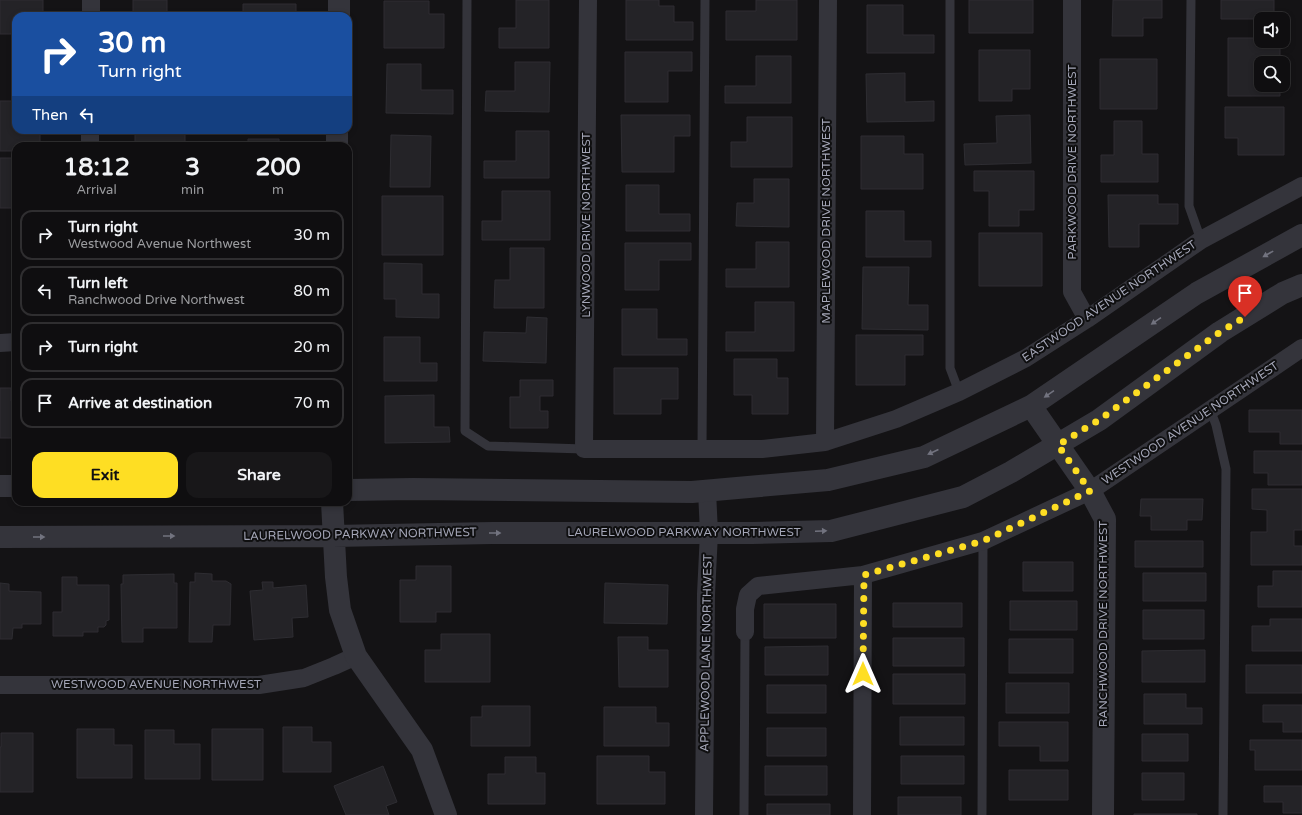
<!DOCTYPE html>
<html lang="en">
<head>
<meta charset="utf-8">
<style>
  body { margin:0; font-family:"Varela Round",sans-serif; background:#181719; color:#f1f3f6; height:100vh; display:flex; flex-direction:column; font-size:15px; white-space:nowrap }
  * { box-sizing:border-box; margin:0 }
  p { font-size:13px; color:#9b9c9f }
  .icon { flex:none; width:22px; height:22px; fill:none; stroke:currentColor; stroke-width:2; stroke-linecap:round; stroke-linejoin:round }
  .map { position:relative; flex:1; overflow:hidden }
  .drawer { position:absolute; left:12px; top:142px; width:340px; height:364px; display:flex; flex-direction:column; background:#0f0e10; border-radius:12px; box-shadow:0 2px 6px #0003,0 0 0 1px #2f2e30 }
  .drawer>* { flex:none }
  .guide { position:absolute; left:12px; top:12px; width:340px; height:122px; border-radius:12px; box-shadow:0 2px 6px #0003,0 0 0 1px #2f2e30; background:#1a4fa0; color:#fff; overflow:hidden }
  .fabs { position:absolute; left:1254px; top:12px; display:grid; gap:8px }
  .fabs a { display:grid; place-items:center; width:36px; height:36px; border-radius:8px; background:#0f0e10; box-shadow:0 2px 6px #0003,0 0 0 1px #2f2e30; font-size:20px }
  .pin { position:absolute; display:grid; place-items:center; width:34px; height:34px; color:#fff; margin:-41px -17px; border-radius:50% 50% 50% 0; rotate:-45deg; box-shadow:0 0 4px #0007 }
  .pin .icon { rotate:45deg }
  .me { position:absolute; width:44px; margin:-22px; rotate:0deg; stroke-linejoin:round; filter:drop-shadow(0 0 3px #0008) }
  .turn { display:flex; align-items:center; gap:14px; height:84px; padding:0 20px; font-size:18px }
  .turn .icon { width:52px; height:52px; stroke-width:2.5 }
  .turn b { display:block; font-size:28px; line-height:34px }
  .then { display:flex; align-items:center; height:38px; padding:0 20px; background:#0003; gap:8px; font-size:15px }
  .eta { display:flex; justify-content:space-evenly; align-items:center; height:68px; text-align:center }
  .eta b { font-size:24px; font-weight:700; line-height:28px }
  .cta { display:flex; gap:8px; margin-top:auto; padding:8px 20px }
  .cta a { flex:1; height:46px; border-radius:12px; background:#fede23; color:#111; font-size:16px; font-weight:700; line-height:46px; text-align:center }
  .cta a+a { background:#181719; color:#f1f3f6 }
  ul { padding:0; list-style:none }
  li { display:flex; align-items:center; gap:12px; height:50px; margin:0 8px 6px; padding:0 12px; border:2px solid #2f2e30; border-radius:12px }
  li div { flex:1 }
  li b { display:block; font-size:15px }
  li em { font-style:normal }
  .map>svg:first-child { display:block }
</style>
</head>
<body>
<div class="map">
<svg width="1302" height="815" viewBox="0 0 1302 815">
  <rect width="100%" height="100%" fill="#141315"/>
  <path fill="#242327" stroke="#2e2d32" d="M 0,0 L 43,0 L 43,16 L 16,16 L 16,34 L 0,34 Z
    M 133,0 L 167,0 L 167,16 L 133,16 Z
    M 516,0 L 549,0 L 549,48 L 499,48 L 499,28 L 516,28 Z
    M 626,0 L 659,0 L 659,6 L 674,6 L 674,22 L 693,22 L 693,40 L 626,40 Z
    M 756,0 L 797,0 L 797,40 L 726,40 L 726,11 L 756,11 Z
    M 969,0 L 1033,0 L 1033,33 L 969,33 Z
    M 1113,0 L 1162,0 L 1162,18 L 1143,18 L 1143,36 L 1112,36 Z
    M 1221,0 L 1274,0 L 1274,19 L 1221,19 Z
    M 384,1 L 429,1 L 429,14 L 444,14 L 444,48 L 384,48 Z
    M 243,4 L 296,4 L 296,16 L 243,16 Z
    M 867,5 L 903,5 L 903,35 L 934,35 L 934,53 L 867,53 Z
    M 1228,38 L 1261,38 L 1261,41 L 1280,41 L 1280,63 L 1261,63 L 1261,85 L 1280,85 L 1280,96 L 1228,96 Z
    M 15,46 L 16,46 L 16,94 L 15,94 Z
    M 979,50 L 1030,50 L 1030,89 L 1012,89 L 1012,101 L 979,101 Z
    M 625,52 L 692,52 L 692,71 L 668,71 L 668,102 L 625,102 Z
    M 756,56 L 791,56 L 791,103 L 725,103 L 725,86 L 756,86 Z
    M 1100,59 L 1157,59 L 1157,109 L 1100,109 Z
    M 515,62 L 550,62 L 549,112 L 485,111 L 486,91 L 515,91 Z
    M 387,64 L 421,64 L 421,90 L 453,90 L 453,114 L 386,113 Z
    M 905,73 L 905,102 L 934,101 L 934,121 L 867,122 L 866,74 Z
    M 0,101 L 16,101 L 16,130 L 40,130 L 40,146 L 16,146 L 16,151 L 0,151 Z
    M 1225,107 L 1284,107 L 1284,155 L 1238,155 L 1238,138 L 1225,138 Z
    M 621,115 L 690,115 L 690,136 L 674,136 L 674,172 L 622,172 Z
    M 1030,115 L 1031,163 L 965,165 L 964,144 L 997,143 L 996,116 Z
    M 747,117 L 792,117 L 792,167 L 731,167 L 731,142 L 747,142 Z
    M 1114,121 L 1142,121 L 1142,154 L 1158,154 L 1158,182 L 1101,182 L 1101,155 L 1114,155 Z
    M 135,130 L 185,130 L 185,146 L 135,146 Z
    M 516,131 L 549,131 L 549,178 L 484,178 L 484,161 L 516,161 Z
    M 391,135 L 431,136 L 430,187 L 390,187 Z
    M 861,136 L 904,136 L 904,154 L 923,154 L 923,189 L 861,189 Z
    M 248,139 L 279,139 L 279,146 L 248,146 Z
    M 0,158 L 16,158 L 16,208 L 0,208 Z
    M 974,171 L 1034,171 L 1034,210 L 1019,210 L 1019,226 L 989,226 L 989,191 L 974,191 Z
    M 754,179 L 789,179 L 789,227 L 736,226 L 737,203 L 754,203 Z
    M 626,185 L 659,185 L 659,214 L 690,214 L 690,231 L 626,231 Z
    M 502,191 L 550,191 L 550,240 L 482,240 L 482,221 L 502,221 Z
    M 1108,195 L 1158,195 L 1158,204 L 1178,204 L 1178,224 L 1139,224 L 1139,247 L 1109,247 Z
    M 382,196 L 443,196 L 443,255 L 382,255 Z
    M 866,211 L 904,211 L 904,241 L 931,241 L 931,257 L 866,257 Z
    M 12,227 L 16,227 L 16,276 L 12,276 Z
    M 979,233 L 1042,233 L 1042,286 L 979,286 Z
    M 756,242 L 789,242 L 789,287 L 726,287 L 726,269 L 756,269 Z
    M 625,243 L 691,243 L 691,260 L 659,260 L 659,290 L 625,290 Z
    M 510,248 L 544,248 L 544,308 L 494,308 L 495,280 L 510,280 Z
    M 384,263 L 422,264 L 422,294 L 439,294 L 439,318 L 396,317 L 396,299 L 384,299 Z
    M 863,267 L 909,267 L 908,305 L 928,305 L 928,330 L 862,329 Z
    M 755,302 L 794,302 L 794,351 L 726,351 L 726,332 L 755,332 Z
    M 622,309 L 657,309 L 657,339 L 687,339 L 687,355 L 622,355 Z
    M 527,317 L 547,318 L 546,363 L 483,361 L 484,332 L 526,333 Z
    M 856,335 L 923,335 L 923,355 L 905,355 L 905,385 L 856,385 Z
    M 384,337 L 420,337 L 420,363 L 437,363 L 437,381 L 384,381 Z
    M 734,359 L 777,359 L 777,378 L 788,378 L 788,414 L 752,414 L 752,395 L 734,395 Z
    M 614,368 L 678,368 L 678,399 L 661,399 L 661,414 L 614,414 Z
    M 520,380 L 553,380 L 553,396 L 540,396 L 540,411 L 548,411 L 548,428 L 510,428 L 510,397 L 520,397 Z
    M 0,388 L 11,388 L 11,401 L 16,401 L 16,438 L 0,438 Z
    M 434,395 L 434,427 L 449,427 L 450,442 L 385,443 L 385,396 Z
    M 1249,410 L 1302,410 L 1302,444 L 1280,444 L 1280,432 L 1249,432 Z
    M 1254,451 L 1302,451 L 1302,485 L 1268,485 L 1268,473 L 1254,473 Z
    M 1252,489 L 1302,489 L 1302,530 L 1294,530 L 1294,546 L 1302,546 L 1302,565 L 1251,565 L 1251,532 L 1267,532 L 1267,510 L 1252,509 Z
    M 1141,499 L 1203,499 L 1202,520 L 1187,520 L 1187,530 L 1151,530 L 1151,516 L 1140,516 Z
    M 1135,541 L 1203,541 L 1203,567 L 1135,567 Z
    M 1023,562 L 1073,562 L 1073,591 L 1023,591 Z
    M 416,566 L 451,566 L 451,612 L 436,612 L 436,622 L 400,622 L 400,580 L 416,580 Z
    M 1273,571 L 1302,571 L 1302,607 L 1258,607 L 1258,586 L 1273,586 Z
    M 195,573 L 212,574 L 212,581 L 226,581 L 231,584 L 230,625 L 213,625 L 212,642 L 189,642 L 190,582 L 195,582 Z
    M 1143,573 L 1206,573 L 1206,601 L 1143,601 Z
    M 174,574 L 174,583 L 177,583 L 177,628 L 143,628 L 143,642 L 122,642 L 121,584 L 123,584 L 123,575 Z
    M 62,577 L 77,577 L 77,585 L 109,585 L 109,620 L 106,621 L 106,625 L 104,627 L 98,627 L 98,632 L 83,632 L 83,636 L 53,636 L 53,612 L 62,612 Z
    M 262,582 L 273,582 L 273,588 L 306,585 L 308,617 L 292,618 L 293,637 L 254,640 L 250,591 L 263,590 Z
    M 0,583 L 9,584 L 9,591 L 41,592 L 41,624 L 22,624 L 22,628 L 13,628 L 12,639 L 0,639 Z
    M 605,583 L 668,585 L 667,624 L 604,623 Z
    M 1010,601 L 1077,601 L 1077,630 L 1010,630 Z
    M 893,603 L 962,603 L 962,627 L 893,627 Z
    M 764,604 L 836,604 L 836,638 L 764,638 Z
    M 1143,610 L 1204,610 L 1204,639 L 1143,639 Z
    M 1270,619 L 1302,619 L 1302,651 L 1252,651 L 1252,626 L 1270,626 Z
    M 441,634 L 490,634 L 490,682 L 425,682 L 425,650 L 441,650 Z
    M 618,637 L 648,637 L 648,650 L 668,650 L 668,687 L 619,687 Z
    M 893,638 L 964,638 L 964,666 L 893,666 Z
    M 1009,639 L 1073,639 L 1073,673 L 1009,673 Z
    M 828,646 L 828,675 L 765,675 L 765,647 Z
    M 1205,650 L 1205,682 L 1142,682 L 1142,651 Z
    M 1246,665 L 1302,665 L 1302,693 L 1246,693 Z
    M 893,674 L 965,674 L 965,704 L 893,704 Z
    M 1006,683 L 1069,683 L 1069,713 L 1006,713 Z
    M 767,685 L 826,685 L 826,713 L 767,713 Z
    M 1144,694 L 1186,694 L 1186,708 L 1202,708 L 1202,724 L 1144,724 Z
    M 1263,705 L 1302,705 L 1302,732 L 1283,732 L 1283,722 L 1263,722 Z
    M 482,706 L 530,706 L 530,746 L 471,746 L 471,717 L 482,717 Z
    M 604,707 L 656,707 L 656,723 L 669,723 L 669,746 L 604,746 Z
    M 900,717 L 964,717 L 964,745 L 900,745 Z
    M 999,722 L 1068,722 L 1068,761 L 1040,761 L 1040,746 L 999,746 Z
    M 283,727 L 312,727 L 312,742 L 331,742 L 331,772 L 283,772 Z
    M 767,728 L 826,728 L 826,756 L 767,756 Z
    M 77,729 L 114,729 L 114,745 L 132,745 L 132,778 L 77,778 Z
    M 212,729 L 263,729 L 263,780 L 212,780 Z
    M 145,730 L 174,730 L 174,744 L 200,744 L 200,779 L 145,779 Z
    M 1,733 L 33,733 L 33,792 L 0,792 L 0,747 L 1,747 Z
    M 1142,734 L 1188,734 L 1188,761 L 1142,761 Z
    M 1250,740 L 1302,740 L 1302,770 L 1255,770 L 1255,750 L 1250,750 Z
    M 597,756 L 649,756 L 649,772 L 665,772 L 665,804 L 597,804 Z
    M 901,756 L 964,756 L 964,784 L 901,784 Z
    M 505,757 L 536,757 L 536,773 L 545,773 L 545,804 L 488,804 L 488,774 L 505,774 Z
    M 383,766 L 397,802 L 386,806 L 389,815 L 346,815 L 334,786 Z
    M 765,766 L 827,766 L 827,795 L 765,795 Z
    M 1009,770 L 1068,770 L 1068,800 L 1009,800 Z
    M 1142,773 L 1184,773 L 1184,800 L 1142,800 Z
    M 1264,786 L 1302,786 L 1302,813 L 1283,813 L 1283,802 L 1264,802 Z
    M 898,797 L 961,797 L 961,815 L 898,815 Z
    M 767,804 L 830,804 L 830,815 L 767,815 Z
    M 1134,814 L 1197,814 L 1197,815 L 1134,815 Z"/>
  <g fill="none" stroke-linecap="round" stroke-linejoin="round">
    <path stroke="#34343b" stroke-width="9" d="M 467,0 L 465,431 L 488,446 L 584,449
      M 950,0 L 950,368 L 959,392
      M 1191,0 L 1189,206 L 1201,240
      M 1210,409 L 1216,425 L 1226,469 L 1223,815
      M 702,449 L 705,0
      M 744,815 L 745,632
      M 982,815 L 983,541"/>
    <path stroke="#34343b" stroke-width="18" d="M 588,0 L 584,449 L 762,449 L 825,442 L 896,419 L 959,392 L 1026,358 L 1087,319 L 1201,240 L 1302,186
      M 1072,0 L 1072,292 L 1087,319
      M 91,16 L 91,0
      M 90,146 L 90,130
      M 0,343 L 16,342
      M 825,442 L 828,0
      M 745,632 L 745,609 L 748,595 L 758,586 L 863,575 L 983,541 L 1090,491 L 1302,348
      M 0,685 L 259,685 L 304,678 L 334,666 L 356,656
      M 704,815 L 706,594 L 709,533 L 707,491
      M 862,815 L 863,575"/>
    <path stroke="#34343b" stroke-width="22" d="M 339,16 L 339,0
      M 337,146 L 337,130
      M 1031,406 L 1090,491 L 1105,519 L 1103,815
      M 0,486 L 16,486
      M 348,490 L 413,489 L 692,492 L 828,480 L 924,457 L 1031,406 L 1197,293 L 1302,235
      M 332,502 L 336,577 L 340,610 L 356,656 L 422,750 L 446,815
      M 0,537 L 333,536 L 492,533 L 752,533 L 831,531 L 963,497 L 1011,472 L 1099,420 L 1220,332 L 1283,293 L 1302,285"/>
  </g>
  <defs><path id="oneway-solid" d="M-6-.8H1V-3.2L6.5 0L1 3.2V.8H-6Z"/></defs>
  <g fill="#72737f">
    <use href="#oneway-solid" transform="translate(1268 254) rotate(151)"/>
    <use href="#oneway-solid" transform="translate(1156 321) rotate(146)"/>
    <use href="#oneway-solid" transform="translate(1049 394) rotate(146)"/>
    <use href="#oneway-solid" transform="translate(933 452) rotate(155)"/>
    <use href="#oneway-solid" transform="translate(821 531) rotate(-2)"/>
    <use href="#oneway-solid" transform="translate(495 533)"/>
    <use href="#oneway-solid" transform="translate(169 536)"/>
    <use href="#oneway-solid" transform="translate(39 537)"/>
  </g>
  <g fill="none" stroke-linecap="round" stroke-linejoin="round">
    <path stroke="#fede23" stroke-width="7" stroke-dasharray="0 12.6" d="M 863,674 L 864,575 L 983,541 L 1090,491 L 1058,445 L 1099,420 L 1220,332 L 1245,317"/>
  </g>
  <g text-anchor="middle" stroke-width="4" stroke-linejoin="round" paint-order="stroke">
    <g font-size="12" fill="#a4a6b7" stroke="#0f0f10">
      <text transform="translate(1072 162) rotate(-90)" y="4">PARKWOOD DRIVE NORTHWEST</text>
      <text transform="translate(826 221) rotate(-90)" y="4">MAPLEWOOD DRIVE NORTHWEST</text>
      <text transform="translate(586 225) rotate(-90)" y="4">LYNWOOD DRIVE NORTHWEST</text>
      <text transform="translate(1109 301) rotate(-34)" y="4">EASTWOOD AVENUE NORTHWEST</text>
      <text transform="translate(1190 423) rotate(-34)" y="4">WESTWOOD AVENUE NORTHWEST</text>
      <text x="684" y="536">LAURELWOOD PARKWAY NORTHWEST</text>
      <text transform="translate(360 534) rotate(-1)" y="4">LAURELWOOD PARKWAY NORTHWEST</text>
      <text transform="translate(1103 624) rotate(-90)" y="4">RANCHWOOD DRIVE NORTHWEST</text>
      <text transform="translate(706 653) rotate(-89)" y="4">APPLEWOOD LANE NORTHWEST</text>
      <text x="156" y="688">WESTWOOD AVENUE NORTHWEST</text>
    </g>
  </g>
</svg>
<div class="fabs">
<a><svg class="icon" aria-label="sound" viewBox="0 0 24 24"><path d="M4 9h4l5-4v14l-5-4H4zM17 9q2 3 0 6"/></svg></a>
<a><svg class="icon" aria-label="search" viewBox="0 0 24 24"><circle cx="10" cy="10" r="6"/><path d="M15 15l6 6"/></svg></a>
</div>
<div class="pin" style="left:1245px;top:317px;background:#d93025"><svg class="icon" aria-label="arrive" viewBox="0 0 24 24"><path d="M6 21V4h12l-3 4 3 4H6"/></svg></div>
<svg class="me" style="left:863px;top:674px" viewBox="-20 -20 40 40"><path d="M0-17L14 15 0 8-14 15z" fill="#fede23" stroke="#fff" stroke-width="4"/></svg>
<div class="guide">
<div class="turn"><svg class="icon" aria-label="right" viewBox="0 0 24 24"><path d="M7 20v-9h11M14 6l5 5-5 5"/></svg><div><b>30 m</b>Turn right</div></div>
<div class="then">Then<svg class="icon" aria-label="left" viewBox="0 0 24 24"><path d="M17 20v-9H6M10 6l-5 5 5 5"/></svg></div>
</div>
<section class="drawer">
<div class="eta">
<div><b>18:12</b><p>Arrival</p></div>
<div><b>3</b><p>min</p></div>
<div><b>200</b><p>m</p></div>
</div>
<ul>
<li><svg class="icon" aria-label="right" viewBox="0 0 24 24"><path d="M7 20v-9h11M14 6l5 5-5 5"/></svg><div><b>Turn right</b><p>Westwood Avenue Northwest</p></div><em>30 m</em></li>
<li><svg class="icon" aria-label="left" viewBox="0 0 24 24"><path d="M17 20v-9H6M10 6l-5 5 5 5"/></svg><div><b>Turn left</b><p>Ranchwood Drive Northwest</p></div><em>80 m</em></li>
<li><svg class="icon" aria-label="right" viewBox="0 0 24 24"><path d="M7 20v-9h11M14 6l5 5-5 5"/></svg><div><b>Turn right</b></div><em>20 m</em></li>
<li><svg class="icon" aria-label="arrive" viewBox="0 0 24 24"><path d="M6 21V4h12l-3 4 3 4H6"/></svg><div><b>Arrive at destination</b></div><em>70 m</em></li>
</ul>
<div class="cta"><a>Exit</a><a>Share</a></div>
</section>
</div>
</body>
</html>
